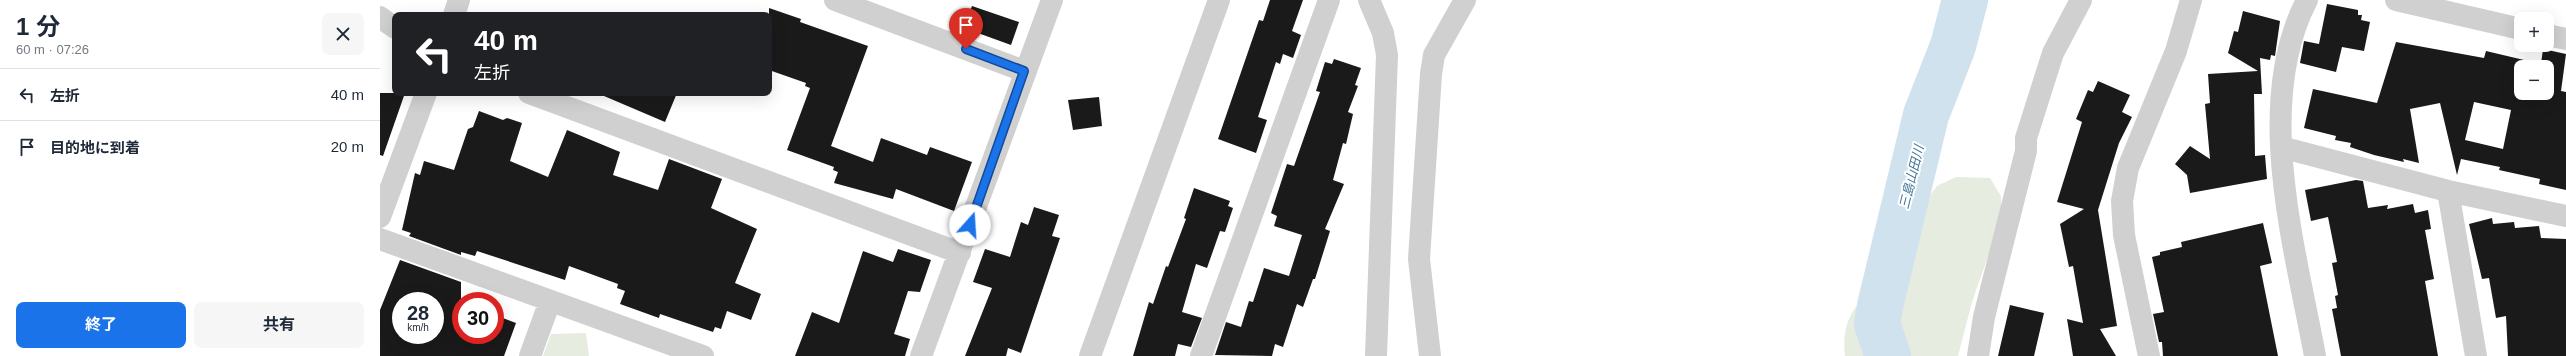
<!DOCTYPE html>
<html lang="ja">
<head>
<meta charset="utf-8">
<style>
  body { margin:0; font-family:Arial,"Noto Sans JP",sans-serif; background:#f6f6f7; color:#1f2937; height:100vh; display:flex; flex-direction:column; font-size:15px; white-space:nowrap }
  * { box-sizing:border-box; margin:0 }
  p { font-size:13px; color:#747a83 }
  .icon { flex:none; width:22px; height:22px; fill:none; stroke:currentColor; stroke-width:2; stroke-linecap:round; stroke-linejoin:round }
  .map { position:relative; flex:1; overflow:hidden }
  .drawer { display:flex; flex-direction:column; background:#fff; width:380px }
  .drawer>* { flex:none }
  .hud { position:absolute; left:12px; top:12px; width:380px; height:84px; border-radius:8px; box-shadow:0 4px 16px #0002; background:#202124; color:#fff; overflow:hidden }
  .tools { position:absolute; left:2134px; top:12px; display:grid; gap:8px }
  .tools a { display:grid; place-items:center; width:40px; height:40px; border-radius:8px; background:#fff; box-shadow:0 4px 16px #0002; font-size:20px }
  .speed { position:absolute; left:12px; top:292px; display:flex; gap:8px; font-size:20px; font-weight:700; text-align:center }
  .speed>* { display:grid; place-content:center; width:52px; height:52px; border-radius:50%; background:#fff; box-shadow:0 4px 16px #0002; line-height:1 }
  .speed small { font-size:10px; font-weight:400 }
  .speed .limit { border:6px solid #d22; background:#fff; color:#111 }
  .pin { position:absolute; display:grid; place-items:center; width:34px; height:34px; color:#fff; margin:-41px -17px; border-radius:50% 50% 50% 0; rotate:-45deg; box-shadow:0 0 4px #0007 }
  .pin .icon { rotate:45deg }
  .me { position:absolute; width:44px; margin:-22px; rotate:19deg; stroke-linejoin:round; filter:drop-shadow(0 0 3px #0008) }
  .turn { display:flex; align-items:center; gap:14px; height:84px; padding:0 16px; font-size:18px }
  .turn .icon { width:52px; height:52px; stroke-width:2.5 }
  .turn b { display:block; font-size:28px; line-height:34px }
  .round { display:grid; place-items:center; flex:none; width:42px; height:42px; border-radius:8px; background:#f6f6f7 }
  .summary { display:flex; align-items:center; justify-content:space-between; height:68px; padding:0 16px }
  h1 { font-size:24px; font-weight:700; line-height:30px }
  .button { display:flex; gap:8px; margin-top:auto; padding:8px 16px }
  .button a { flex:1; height:46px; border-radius:8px; background:#1a73e8; color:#fff; font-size:16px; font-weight:700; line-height:46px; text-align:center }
  .button a+a { background:#f6f6f7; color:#1f2937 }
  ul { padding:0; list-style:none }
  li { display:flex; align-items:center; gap:12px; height:52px; padding:0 16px; border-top:1px solid #e0e1e3 }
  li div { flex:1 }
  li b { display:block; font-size:15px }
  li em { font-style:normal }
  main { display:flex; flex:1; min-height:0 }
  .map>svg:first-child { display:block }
</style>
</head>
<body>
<main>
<section class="drawer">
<div class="summary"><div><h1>1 分</h1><p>60 m · 07:26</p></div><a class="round"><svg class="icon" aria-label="close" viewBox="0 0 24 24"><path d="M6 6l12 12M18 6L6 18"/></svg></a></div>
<ul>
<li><svg class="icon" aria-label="left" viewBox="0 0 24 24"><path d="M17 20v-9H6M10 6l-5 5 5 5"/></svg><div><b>左折</b></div><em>40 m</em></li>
<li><svg class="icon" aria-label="arrive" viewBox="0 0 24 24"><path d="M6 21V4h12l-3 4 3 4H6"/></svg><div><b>目的地に到着</b></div><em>20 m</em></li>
</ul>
<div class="button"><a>終了</a><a>共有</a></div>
</section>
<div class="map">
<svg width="2186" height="356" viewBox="0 0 2186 356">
  <rect width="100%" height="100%" fill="#fff"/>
  <path fill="#e6ecdf" d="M 1576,177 L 1610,178 L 1621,196 L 1621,219 L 1592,302 L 1578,356 L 1465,356 C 1459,306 1491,291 1528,267 L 1531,253 L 1525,228 L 1557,186 Z
    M 206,333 L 209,356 L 163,356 L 171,334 Z"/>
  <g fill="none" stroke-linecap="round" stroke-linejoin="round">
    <path stroke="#cfe2ee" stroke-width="46" d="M 1508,356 L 1497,324 L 1500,306 L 1546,115 L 1573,46 L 1585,0"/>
  </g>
  <path fill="#1a1a1a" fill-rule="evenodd" d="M 890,0 L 923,0 L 912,31 L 921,35 L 913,58 L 903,54 L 900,64 L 896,62 L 878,117 L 887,120 L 876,153 L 838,139 L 879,20 L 883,21 Z
    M 1947,4 L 1978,10 L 1978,15 L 1982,15 L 1981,20 L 1990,22 L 1984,51 L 1962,47 L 1956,72 L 1920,63 L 1924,41 L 1939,44 Z
    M 592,6 L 639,22 L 631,45 L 584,28 Z
    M 389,8 L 421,19 L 420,22 L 488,46 L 451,146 L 493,162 L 501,138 L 547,155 L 550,147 L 592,162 L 574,211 L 516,189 L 513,199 L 454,183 L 458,172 L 453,170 L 454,167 L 407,150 L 430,88 L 425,86 L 426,83 L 389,70 Z
    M 1863,11 L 1900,21 L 1895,56 L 1891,55 L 1890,60 L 1880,58 L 1882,94 L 1874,94 L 1875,156 L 1885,155 L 1887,179 L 1810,193 L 1807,175 L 1795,164 L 1810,146 L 1830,159 L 1825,104 L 1830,103 L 1828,74 L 1878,71 L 1848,53 L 1854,31 L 1858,32 Z
    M 2016,42 L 2104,58 L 2106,51 L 2161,64 L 2163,49 L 2186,54 L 2181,91 L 2186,92 L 2186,190 L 2159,184 L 2160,179 L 2119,170 L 2120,167 L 2081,159 L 2077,175 L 2060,103 L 2030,109 L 2039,163 L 2023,159 L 2024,162 L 1994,155 L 1970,147 L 1971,143 L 1955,140 L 1956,136 L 1924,128 L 1933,89 L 1997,103 ZM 2141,67 L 2167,67 L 2167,93 L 2141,93 ZM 2094,102 L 2131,110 L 2123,149 L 2085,140 Z
    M 954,59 L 981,68 L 975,85 L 978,86 L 968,112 L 973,114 L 966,144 L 963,143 L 953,180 L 964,184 L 945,229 L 950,231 L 935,279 L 933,279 L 923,307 L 917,304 L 903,347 L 895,344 L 892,356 L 835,355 L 846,322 L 861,327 L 869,301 L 873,302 L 884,268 L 909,276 L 922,235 L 894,226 L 897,216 L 891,213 L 907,164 L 914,166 L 940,92 L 936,91 L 945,62 L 952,64 Z
    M 1718,81 L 1750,95 L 1742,112 L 1752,117 L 1739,143 L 1718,210 L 1737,326 L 1720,329 L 1736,356 L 1693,356 L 1687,319 L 1703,323 L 1693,266 L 1689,267 L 1680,224 L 1704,209 L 1677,202 L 1702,122 L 1696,119 L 1708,90 L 1713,92 Z
    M 0,93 L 25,93 L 3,156 L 0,155 Z
    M 217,93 L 297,93 L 285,122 Z
    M 719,97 L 722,126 L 693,130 L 688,100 Z
    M 99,111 L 123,120 L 127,118 L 142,123 L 130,161 L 168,177 L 187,130 L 240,152 L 233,175 L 278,190 L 289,159 L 342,179 L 331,208 L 377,229 L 355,283 L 381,294 L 371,320 L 347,311 L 341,329 L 335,327 L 333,332 L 280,314 L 279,318 L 240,304 L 245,291 L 237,288 L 238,284 L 189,266 L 185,280 L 97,251 L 95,256 L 81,252 L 81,255 L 29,236 L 31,233 L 22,230 L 35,173 L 40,175 L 44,161 L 74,170 L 88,129 L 93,127 Z
    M 1976,180 L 1983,181 L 1988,208 L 2008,205 L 2007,209 L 2033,204 L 2035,213 L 2048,210 L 2051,229 L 2045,230 L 2054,279 L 2045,281 L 2058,356 L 1961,356 L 1952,309 L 1957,308 L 1955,296 L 1958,295 L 1952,263 L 1957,262 L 1948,217 L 1931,221 L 1925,190 Z
    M 814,188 L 850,201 L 848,206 L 853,208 L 845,232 L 840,231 L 827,268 L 816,264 L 802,312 L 822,318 L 811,347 L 798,344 L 795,356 L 753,356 L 769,302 L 773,304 L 786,266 L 788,267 L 806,219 L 804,218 Z
    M 654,207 L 679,215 L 672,236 L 680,238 L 641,353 L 628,348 L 626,356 L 585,356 L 612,288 L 593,282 L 605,249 L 630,257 L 641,222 L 648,225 Z
    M 2112,218 L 2113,224 L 2134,222 L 2135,228 L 2159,226 L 2161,238 L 2186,239 L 2186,356 L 2128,356 L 2126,316 L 2116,318 L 2109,278 L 2102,279 L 2089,224 Z
    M 1883,223 L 1892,263 L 1880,266 L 1898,356 L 1783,356 L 1782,342 L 1779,342 L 1773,314 L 1784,312 L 1772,257 L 1780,255 L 1780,252 L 1802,247 L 1801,242 Z
    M 518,249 L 551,260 L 540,292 L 528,291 L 514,334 L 530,339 L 525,356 L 415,356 L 432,312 L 459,323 L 483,251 L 513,262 Z
    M 20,260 L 81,282 L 81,335 L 115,335 L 115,315 L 136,323 L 124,356 L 0,356 L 0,310 ZM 21,301 L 55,301 L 55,335 L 21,335 Z
    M 1630,305 L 1664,313 L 1654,356 L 1618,356 Z"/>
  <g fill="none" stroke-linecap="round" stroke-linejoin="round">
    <path stroke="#d0d0d0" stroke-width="22" d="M 455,0 L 644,71
      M 989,0 L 1003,33 L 1007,55 L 996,356
      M 1927,0 C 1873,104 1915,247 1935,356
      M 2016,0 L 2141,29
      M 74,15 L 79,0
      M 0,17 L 15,28
      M 2167,35 L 2186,39
      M 149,93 L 580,253
      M 1901,147 L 2068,191 L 2186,216
      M 2068,191 L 2096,356
      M 0,217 L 46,93
      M 0,239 L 323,356
      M 150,356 L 170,301
      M 541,356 L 672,0
      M 710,356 L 839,0
      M 821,356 L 949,0
      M 1050,356 L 1039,259 L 1051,74 L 1054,55 L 1085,0
      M 1598,356 L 1604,317 L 1646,151 L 1646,138 L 1673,53 L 1701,0
      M 1769,356 L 1744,235 L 1742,201 L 1748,168 L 1796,51 L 1811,0"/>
  </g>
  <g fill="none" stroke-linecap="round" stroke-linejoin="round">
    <defs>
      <path id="route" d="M 586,49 L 644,71 L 590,225"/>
    </defs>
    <use href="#route" stroke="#114b97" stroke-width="10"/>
    <use href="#route" stroke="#1a73e8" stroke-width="7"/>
  </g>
  <g text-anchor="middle" stroke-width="4" stroke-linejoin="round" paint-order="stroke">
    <g font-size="13" font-style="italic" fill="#3f7597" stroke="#fff">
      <text transform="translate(1531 177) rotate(-76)" y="5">三島山田川</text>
    </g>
  </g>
</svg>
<div class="tools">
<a>+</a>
<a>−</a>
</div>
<div class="speed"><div>28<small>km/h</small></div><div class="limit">30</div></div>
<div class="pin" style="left:586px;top:49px;background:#d93025"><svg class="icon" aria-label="arrive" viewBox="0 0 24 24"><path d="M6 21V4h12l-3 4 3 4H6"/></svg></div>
<svg class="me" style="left:590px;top:225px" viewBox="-20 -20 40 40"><circle r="19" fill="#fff"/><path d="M0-13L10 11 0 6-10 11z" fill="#1a73e8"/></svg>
<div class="hud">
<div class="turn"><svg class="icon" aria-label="left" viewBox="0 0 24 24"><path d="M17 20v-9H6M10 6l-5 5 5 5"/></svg><div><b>40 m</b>左折</div></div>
</div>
</div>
</main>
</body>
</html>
